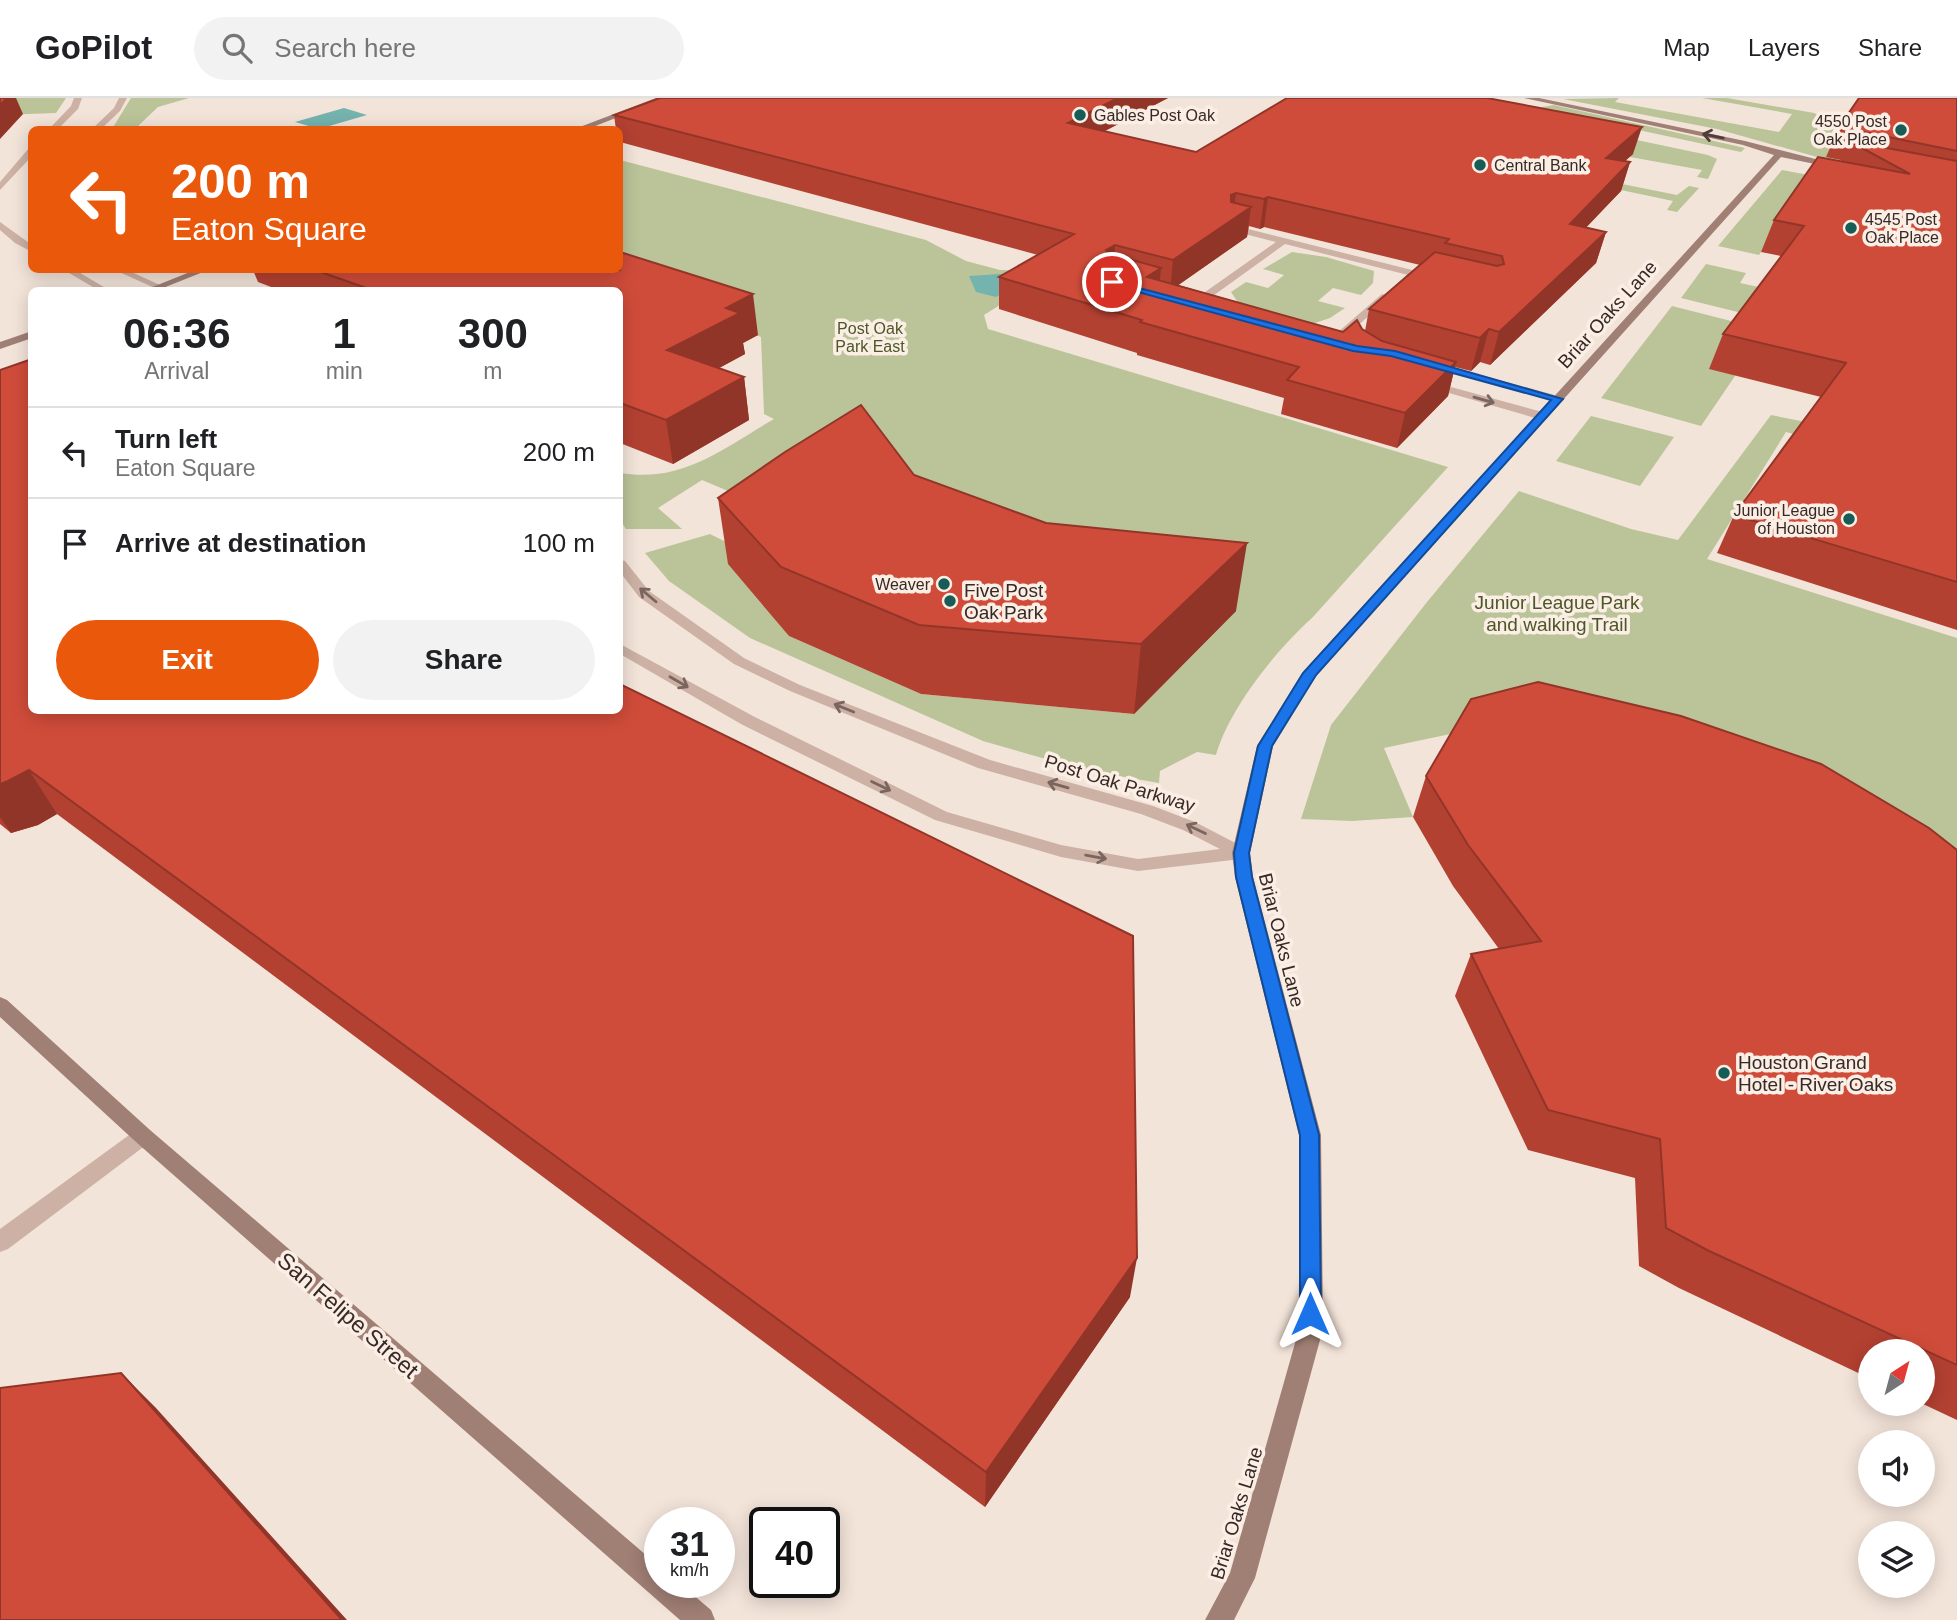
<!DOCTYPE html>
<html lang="en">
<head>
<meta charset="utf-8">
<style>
  body { margin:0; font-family:Helvetica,sans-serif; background:#f2f2f2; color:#202124; height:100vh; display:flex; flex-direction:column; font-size:26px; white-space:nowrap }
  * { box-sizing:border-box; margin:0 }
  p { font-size:23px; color:#757577 }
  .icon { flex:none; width:38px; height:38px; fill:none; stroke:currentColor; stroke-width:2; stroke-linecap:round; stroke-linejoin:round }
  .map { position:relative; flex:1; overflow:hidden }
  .side { position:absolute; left:28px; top:189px; width:595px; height:427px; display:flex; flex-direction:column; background:#fff; border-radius:10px; box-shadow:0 4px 18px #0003 }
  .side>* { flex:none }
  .hud { position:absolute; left:28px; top:28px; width:595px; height:147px; border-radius:10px; box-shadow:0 4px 18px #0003; background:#ea580c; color:#fff; overflow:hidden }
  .needle { width:46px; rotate:36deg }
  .controls { position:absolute; left:1858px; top:1241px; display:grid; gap:14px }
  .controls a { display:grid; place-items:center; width:77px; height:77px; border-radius:50%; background:#fff; box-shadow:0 4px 18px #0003; font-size:35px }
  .speed { position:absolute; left:644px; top:1409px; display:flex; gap:14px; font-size:35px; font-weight:700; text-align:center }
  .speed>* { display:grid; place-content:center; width:91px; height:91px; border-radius:50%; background:#fff; box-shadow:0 4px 18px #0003; line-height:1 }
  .speed small { font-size:18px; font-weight:400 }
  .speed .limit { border:4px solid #111; border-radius:10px; background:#fff; color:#111 }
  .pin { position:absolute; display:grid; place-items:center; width:60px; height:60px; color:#fff; margin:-30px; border:4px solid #fff; border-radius:50%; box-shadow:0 2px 7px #0007 }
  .me { position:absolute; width:77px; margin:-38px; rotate:0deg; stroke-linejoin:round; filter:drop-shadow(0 0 5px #0008) }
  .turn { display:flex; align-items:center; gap:24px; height:147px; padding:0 28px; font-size:32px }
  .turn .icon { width:91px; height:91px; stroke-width:2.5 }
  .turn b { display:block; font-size:49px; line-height:60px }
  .eta { display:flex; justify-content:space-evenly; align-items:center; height:119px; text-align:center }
  .eta b { font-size:42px; font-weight:700; line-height:49px }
  .primary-button { display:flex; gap:14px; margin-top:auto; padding:14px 28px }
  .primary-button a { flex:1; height:80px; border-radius:42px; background:#ea580c; color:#fff; font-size:28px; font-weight:700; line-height:80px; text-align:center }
  .primary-button a+a { background:#f2f2f2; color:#202124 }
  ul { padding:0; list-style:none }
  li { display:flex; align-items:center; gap:21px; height:91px; padding:0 28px; border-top:2px solid #e0e0e0 }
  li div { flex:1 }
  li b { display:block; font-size:26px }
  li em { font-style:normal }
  header { display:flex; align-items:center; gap:42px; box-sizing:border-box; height:98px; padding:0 35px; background:#fff; border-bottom:2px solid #e0e0e0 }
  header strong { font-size:33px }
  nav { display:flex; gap:38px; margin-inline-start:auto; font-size:24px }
  .search { width:490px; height:63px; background:#f2f2f2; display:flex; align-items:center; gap:18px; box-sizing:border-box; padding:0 24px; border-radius:38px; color:#757577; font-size:26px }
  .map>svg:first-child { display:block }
</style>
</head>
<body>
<header>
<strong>GoPilot</strong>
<div class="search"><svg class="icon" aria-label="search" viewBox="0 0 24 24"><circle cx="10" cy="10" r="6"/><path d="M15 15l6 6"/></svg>Search here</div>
<nav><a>Map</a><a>Layers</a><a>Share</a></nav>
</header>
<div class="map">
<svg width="1957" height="1522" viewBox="0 0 1957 1522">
  <rect width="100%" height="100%" fill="#f3e4d9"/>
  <path fill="#bac498" d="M 0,0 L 66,0 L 56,15 L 0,17 Z
    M 131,0 L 189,0 L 158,9 L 135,31 L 162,30 L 112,31 Z
    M 1619,0 L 1615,4 L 1779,34 L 1792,16 L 1702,0 L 1727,0 L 1814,15 L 1957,87 L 1824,61 L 1717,31 L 1563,1 Z
    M 1452,3 L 1708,57 L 1717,61 L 1708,81 L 1697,79 L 1702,72 L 1630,59 Z
    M 1554,7 L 1745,50 L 1741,54 L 1545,12 L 1542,9 Z
    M 620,62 L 926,142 L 966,163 L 1000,172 L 1054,173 L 984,217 L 988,231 L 1448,369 L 1312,520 C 1276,552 1229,611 1216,657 L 1197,654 L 1160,673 L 1159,685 L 1084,672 L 983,643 L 750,540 L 669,483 L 645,455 L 710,436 L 734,448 L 789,538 L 921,596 L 1134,616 L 792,420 L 702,382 L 658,410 L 682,431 L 626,431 L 620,422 L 620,375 C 683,385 722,351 774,321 L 764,316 L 761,239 L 620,172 Z
    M 1782,72 L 1910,96 L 1809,85 L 1759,157 L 1718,148 Z
    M 1607,83 L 1677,97 L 1689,88 L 1699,90 L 1677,114 L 1667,112 L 1673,103 L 1602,88 Z
    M 1292,154 L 1326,159 L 1374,173 L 1373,185 L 1361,197 L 1333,190 L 1318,203 L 1345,210 L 1330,220 L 1309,227 L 1239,206 L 1231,194 L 1246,184 L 1268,190 L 1284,177 L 1263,171 Z
    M 1706,166 L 1746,175 L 1740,185 L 1768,191 L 1750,217 L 1681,200 Z
    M 1672,208 L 1743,226 L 1735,278 L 1701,328 L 1601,300 Z
    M 1771,317 L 1811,325 L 1957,381 L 1786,334 L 1707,461 L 1957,540 L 1957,800 L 1540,617 L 1384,650 L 1413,719 L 1352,723 L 1301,721 L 1331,627 L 1427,504 L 1519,393 L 1631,431 L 1678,442 Z
    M 1591,318 L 1674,339 L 1640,388 L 1556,363 Z"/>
  <path fill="#75b3ae" d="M 344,10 L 367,17 L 319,31 L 295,24 Z
    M 1015,175 L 1029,179 L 996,199 L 976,194 L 969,178 Z"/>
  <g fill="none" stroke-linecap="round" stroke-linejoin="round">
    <path fill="#ccb1a4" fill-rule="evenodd" d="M 74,0 L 82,0 L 78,11 L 57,32 L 48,32 L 71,8 Z
      M 119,0 L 127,0 L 120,13 L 100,32 L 91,32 L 114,10 Z
      M 29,50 L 32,50 L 32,58 L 0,92 L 0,84 Z
      M 0,124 L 32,147 L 32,154 L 15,145 L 0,132 Z
      M 1232,127 L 1436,178 L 1437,180 L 1432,183 L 1285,146 L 1199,208 L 1191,208 L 1191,204 L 1276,144 L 1229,132 L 1229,128 Z
      M 64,172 L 75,172 L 109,192 L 98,192 Z
      M 115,172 L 127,172 L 171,192 L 159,192 Z
      M 1382,196 L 1391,198 L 1345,239 L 1337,239 L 1337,235 Z
      M 1433,264 L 1562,299 L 1564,301 L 1558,304 L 1429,269 L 1427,267 Z
      M 1429,283 L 1546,315 L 1548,318 L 1542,322 L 1425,288 L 1425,284 Z
      M 620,462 L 625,463 L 649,493 L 744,560 L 800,587 L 990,662 L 1153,708 L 1195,724 L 1247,751 L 1250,755 L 1241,761 L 1138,773 L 1061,759 L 935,722 L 741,626 L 620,556 L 620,546 L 753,618 L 947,714 L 1061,747 L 1138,761 L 1220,751 L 1183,732 L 1141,716 L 978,670 L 790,593 L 734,566 L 639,499 L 620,474 Z
      M 143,1029 L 150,1032 L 154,1038 L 150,1044 L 8,1151 L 0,1154 L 0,1131 L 136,1032 Z"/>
    <path fill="#a07f75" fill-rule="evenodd" d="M 656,0 L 667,0 L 585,32 L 572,32 Z
      M 1524,0 L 1539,0 L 1745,43 L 1843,68 L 1839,71 L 1781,59 L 1316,577 L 1273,648 L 1250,755 L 1253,779 L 1321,1037 L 1323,1231 L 1255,1480 L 1234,1522 L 1205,1522 L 1230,1475 L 1299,1231 L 1299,1037 L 1235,779 L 1232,755 L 1257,648 L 1305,572 L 1774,57 L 1743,47 Z
      M 195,172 L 208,172 L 158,192 L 145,192 Z
      M 32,233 L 32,240 L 0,251 L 0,244 Z
      M 0,899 L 7,902 L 150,1032 L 660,1469 L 660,1484 L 678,1484 L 711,1512 L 715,1522 L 680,1522 L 136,1044 L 0,919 Z"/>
  </g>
  <path fill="#b34132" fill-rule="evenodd" d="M 1168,0 L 1104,33 L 1196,54 L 1633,56 L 1625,63 L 1630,64 L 1621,93 L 1586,129 L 1606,134 L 1596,165 L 1490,267 L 1480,264 L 1471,273 L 1455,269 L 1448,298 L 1397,350 L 1281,316 L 1284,300 L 1137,257 L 1137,255 L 999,211 L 999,179 L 1038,157 L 620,44 L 620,32 L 616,32 L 614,17 ZM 1249,128 L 1260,131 L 1264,129 L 1420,167 L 1369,211 L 1365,233 L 1362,231 L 1343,234 L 1178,187 L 1247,139 Z
    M 1957,0 L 1957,532 L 1717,455 L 1734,417 L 1821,299 L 1709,271 L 1723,236 L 1781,158 L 1761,154 L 1774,122 L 1841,63 L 1841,62 L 1826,59 L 1839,29 Z
    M 253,172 L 620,172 L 758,237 L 743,245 L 745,256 L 719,270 L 744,279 L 749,322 L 673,366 L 620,345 L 620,192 L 279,192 L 258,184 Z
    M 0,272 L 1130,1199 L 985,1409 L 57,716 L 38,727 L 11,735 L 0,726 Z
    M 914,377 L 1236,513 L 1134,616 L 921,596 L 789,538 L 728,466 L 718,400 Z
    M 1426,678 L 1957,752 L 1957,1322 L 1923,1306 L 1923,1253 L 1871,1253 L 1871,1281 L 1679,1190 L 1639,1168 L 1635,1080 L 1528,1052 L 1455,898 L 1471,856 L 1499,851 L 1453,788 L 1413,719 Z"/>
  <path fill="#923529" d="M 7,0 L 16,0 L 23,16 L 0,41 L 0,7 Z
    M 1118,0 L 1168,0 L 1067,53 L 1068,25 Z
    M 1642,29 L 1633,56 L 1597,88 L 1606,60 Z
    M 1630,64 L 1621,93 L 1561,156 L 1570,126 Z
    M 1236,95 L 1233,121 L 1251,109 L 1247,139 L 1170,193 L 1173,162 L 1231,97 Z
    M 1268,99 L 1264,129 L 1260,131 L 1264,101 Z
    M 1606,134 L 1596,165 L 1490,267 L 1499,234 Z
    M 1115,147 L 1113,178 L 1106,152 Z
    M 1161,170 L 1158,201 L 1147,179 Z
    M 753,196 L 758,237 L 743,245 L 745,256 L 675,294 L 667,252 L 726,210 Z
    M 1489,231 L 1480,264 L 1471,273 L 1480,240 Z
    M 1456,264 L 1448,298 L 1397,350 L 1405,315 Z
    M 744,279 L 749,322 L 673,366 L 666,322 Z
    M 1247,445 L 1236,513 L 1134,616 L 1141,546 Z
    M 29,672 L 57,716 L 38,727 L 11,735 L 0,719 L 0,686 Z
    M 1137,1160 L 1130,1199 L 985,1409 L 986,1374 Z
    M 121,1275 L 156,1310 L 347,1522 L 342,1522 Z"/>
  <path fill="#d04c3a" stroke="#923529" stroke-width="2" d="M 0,0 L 7,0 L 0,7 Z
    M 660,0 L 1118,0 L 1068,25 L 1196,54 L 1287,0 L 1487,0 L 1642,29 L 1606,60 L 1630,64 L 1570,126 L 1606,134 L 1499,234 L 1489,231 L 1480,240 L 1369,211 L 1435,154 L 1497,168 L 1504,166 L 1502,158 L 1445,145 L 1449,141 L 1268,99 L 1264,101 L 1236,95 L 1231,97 L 1231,104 L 1251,109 L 1173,162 L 1115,147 L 1106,152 L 1108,155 L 1161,170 L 1147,179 L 1343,234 L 1357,222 L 1362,231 L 1382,243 L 1456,264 L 1405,315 L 1287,282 L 1299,269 L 1140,224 L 1142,222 L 999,179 L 1074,136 L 614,17 Z
    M 1859,0 L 1957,0 L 1957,53 L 1839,29 Z
    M 1849,43 L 1957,63 L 1957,484 L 1734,417 L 1846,265 L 1723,236 L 1804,128 L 1774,122 L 1818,59 L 1910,76 Z
    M 620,154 L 753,196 L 726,210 L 740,215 L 667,252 L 744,279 L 666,322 L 620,305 L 620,192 L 372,192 L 315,172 L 620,172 Z
    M 32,261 L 32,612 L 620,612 L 620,586 L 1133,838 L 1137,1160 L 986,1374 L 29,672 L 8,683 L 0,686 L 0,272 Z
    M 861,307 L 914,377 L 1046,425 L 1247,445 L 1141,546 L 919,527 L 781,469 L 718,400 L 785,354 Z
    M 1538,584 L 1681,618 L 1821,666 L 1929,730 L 1957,752 L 1957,1267 L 1707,1152 L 1666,1130 L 1660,1041 L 1548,1012 L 1471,856 L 1541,843 L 1468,747 L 1426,678 L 1471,601 Z
    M 121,1275 L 342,1522 L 0,1522 L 0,1290 Z"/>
  <defs><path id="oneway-shaft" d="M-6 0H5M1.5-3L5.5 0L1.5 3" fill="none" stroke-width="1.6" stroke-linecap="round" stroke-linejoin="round" transform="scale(1.75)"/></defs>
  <use stroke="#513e3a" href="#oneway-shaft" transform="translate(1713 38) rotate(-168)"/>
  <g stroke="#7a665f">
    <use href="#oneway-shaft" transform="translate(1484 302) rotate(16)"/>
    <use href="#oneway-shaft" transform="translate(648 497) rotate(-140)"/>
    <use href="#oneway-shaft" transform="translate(679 584) rotate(30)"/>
    <use href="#oneway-shaft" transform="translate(844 610) rotate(-158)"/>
    <use href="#oneway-shaft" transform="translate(1058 687) rotate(-164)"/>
    <use href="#oneway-shaft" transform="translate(881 688) rotate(26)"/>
    <use href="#oneway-shaft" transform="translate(1196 731) rotate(-154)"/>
    <use href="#oneway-shaft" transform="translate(1096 759) rotate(10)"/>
  </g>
  <path fill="#1a73e8" stroke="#114b97" stroke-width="2" d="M 1109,182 L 1357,248 L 1395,253 L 1563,301 L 1316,577 L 1272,648 L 1249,755 L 1252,779 L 1319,1037 L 1321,1216 L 1318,1223 L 1310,1226 L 1303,1223 L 1300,1216 L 1300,1037 L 1236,779 L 1234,755 L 1258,648 L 1303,575 L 1551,302 L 1391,258 L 1353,253 L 1109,186 Z"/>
  <g fill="#185c58" stroke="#fbeee5" stroke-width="2.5">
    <circle cx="1080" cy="17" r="7"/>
    <circle cx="1901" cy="32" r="7"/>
    <circle cx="1480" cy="67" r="7"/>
    <circle cx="1851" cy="130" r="7"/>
    <circle cx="1849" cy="421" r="7"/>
    <circle cx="944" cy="486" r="7"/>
    <circle cx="950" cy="503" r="7"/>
    <circle cx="1724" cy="975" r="7"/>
  </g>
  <g text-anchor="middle" stroke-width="7" stroke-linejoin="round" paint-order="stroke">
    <g font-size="16" fill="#372926" stroke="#fbeee5" text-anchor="start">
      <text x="1094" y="23">Gables Post Oak</text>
      <text x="1887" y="29" text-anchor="end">4550 Post<tspan x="1887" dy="18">Oak Place</tspan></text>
      <text x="1494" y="73">Central Bank</text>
      <text x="1865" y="127">4545 Post<tspan x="1865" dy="18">Oak Place</tspan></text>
      <text x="1835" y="418" text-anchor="end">Junior League<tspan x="1835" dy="18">of Houston</tspan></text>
      <text x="930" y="492" text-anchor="end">Weaver</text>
    </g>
    <g font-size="16" fill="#4c5728" stroke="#fbeee5">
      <text x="870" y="236">Post Oak<tspan x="870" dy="18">Park East</tspan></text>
    </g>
    <g font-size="19" fill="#372926" stroke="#fbeee5">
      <text transform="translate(1607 216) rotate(-48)" y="7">Briar Oaks Lane</text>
      <text transform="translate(1120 685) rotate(17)" y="7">Post Oak Parkway</text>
      <text transform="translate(1282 842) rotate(76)" y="7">Briar Oaks Lane</text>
      <text transform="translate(1236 1415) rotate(-73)" y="7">Briar Oaks Lane</text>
    </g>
    <g font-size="19" fill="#372926" stroke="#fbeee5" text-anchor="start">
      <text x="964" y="499">Five Post<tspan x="964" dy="22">Oak Park</tspan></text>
      <text x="1738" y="971">Houston Grand<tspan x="1738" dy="22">Hotel - River Oaks</tspan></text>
    </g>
    <g font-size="19" fill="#4c5728" stroke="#fbeee5">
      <text x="1557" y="511">Junior League Park<tspan x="1557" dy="22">and walking Trail</tspan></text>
    </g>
    <g font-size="23" fill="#372926" stroke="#fbeee5">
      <text transform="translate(348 1217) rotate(41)" y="8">San Felipe Street</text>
    </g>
  </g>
</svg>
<div class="controls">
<a><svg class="needle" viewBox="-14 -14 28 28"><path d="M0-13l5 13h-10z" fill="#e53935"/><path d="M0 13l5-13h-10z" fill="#757577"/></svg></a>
<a><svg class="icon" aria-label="sound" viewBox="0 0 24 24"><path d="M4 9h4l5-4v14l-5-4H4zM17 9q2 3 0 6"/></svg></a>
<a><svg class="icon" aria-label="layers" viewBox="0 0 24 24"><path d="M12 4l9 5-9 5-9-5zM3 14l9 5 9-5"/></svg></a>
</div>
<div class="speed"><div>31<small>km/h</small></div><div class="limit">40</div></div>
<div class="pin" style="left:1112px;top:184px;background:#d93025"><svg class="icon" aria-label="arrive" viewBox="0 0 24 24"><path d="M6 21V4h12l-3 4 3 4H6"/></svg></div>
<svg class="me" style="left:1310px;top:1216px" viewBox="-20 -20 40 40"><path d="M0-17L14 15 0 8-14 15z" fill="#1a73e8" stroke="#fff" stroke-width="4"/></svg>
<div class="hud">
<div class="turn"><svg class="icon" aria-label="left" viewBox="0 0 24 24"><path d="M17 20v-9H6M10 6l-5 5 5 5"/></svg><div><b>200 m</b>Eaton Square</div></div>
</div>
<section class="side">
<div class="eta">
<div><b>06:36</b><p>Arrival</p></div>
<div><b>1</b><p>min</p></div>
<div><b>300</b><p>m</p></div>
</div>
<ul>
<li><svg class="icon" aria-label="left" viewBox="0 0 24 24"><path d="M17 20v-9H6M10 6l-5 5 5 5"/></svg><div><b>Turn left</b><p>Eaton Square</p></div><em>200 m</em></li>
<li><svg class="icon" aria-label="arrive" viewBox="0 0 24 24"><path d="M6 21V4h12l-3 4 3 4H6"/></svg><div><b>Arrive at destination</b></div><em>100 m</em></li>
</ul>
<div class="primary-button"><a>Exit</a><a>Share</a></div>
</section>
</div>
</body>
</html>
